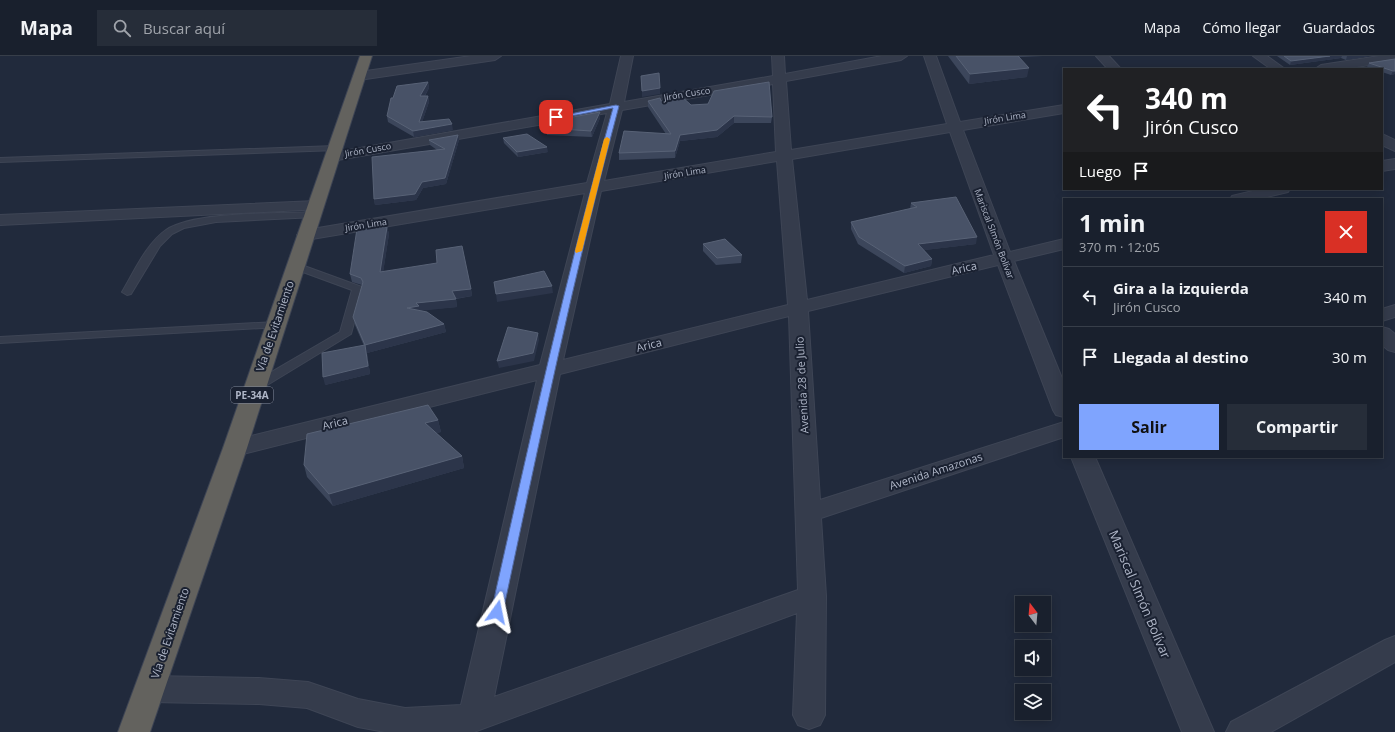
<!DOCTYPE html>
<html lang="es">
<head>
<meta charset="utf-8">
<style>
  body { margin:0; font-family:"Open Sans",sans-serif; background:#262d39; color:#f1f3f6; height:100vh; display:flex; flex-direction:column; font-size:15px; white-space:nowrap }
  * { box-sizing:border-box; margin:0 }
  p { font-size:13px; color:#9fa3aa }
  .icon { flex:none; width:22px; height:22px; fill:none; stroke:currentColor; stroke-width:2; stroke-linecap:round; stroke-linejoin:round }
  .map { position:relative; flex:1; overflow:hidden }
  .sheet { position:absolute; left:1063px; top:142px; width:320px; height:260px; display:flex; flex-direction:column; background:#19202d; border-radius:0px; box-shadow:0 2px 10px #0003,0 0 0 1px #373e49 }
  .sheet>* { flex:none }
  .hud { position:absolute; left:1063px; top:12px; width:320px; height:122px; border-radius:0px; box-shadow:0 2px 10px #0003,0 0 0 1px #373e49; background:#202124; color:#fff; overflow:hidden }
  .needle { width:26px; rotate:344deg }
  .fabs { position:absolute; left:1015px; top:540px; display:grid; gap:8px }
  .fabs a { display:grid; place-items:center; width:36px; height:36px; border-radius:0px; background:#19202d; box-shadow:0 2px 10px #0003,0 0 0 1px #373e49; font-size:20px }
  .pin { position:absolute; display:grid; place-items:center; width:34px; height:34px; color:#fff; margin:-17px; border-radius:8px; box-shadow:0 2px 6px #0006 }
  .me { position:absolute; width:44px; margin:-22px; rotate:12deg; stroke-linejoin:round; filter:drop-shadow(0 0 3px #0008) }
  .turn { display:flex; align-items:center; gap:14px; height:84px; padding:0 16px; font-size:18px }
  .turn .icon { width:52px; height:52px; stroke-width:2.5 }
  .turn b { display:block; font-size:28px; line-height:34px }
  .then { display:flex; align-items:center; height:38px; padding:0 16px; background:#0003; gap:8px; font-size:15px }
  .round { display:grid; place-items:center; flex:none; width:42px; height:42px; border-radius:0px; background:#262d39 }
  .headline { display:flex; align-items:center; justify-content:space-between; height:68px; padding:0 16px }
  h1 { font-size:24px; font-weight:700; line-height:30px }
  .button { display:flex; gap:8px; margin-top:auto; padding:8px 16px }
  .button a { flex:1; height:46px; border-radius:0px; background:#7fa4fe; color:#111; font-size:16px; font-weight:700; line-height:46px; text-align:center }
  .button a+a { background:#262d39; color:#f1f3f6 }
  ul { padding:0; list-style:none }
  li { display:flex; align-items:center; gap:12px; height:60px; padding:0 16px; border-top:1px solid #373e49 }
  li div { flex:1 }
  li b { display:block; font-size:15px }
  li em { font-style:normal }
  header { display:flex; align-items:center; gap:24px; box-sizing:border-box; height:56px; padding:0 20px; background:#19202d; border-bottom:1px solid #373e49 }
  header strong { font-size:19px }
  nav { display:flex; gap:22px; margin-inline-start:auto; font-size:14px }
  .search { width:280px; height:36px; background:#262d39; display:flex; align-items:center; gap:10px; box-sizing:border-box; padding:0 14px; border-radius:0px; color:#9fa3aa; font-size:15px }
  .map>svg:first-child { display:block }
</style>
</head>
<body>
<header>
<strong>Mapa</strong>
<div class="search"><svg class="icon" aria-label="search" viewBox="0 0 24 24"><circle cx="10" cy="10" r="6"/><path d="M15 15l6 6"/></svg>Buscar aquí</div>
<nav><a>Mapa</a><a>Cómo llegar</a><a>Guardados</a></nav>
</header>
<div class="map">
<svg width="1395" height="676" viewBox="0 0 1395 676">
  <rect width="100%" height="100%" fill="#212a3c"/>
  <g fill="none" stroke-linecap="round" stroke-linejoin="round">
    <defs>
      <path id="service" d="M 335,90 L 339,92 L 338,94 L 0,106 L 0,102 Z
        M 313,156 L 318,159 L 316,161 L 216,166 L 184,172 L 172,178 L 160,190 L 131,238 L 127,239 L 122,236 C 134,216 146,188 166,174 C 194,155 277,158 313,156 Z
        M 296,207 L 362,231 L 363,233 L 351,278 L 259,334 L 251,334 L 249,331 L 251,328 L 340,276 L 352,234 L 292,212 L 291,210 Z
        M 276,266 L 280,267 L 281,269 L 280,271 L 0,287 L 0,281 Z"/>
      <path id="minor" d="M 471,0 L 501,0 L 495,4 L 359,24 L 353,20 L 359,16 Z
        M 621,0 L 633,0 L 624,46 L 773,20 L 772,0 L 784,0 L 785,18 L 882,0 L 907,0 L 901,4 L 786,25 L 791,94 L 947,68 L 924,0 L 936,0 L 960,66 L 1064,49 L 1064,57 L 963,74 L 1010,196 L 1064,183 L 1064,193 L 1014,205 L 1064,327 L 1064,361 L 1056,359 L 1053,354 L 998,209 L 808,255 L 820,444 L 1064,366 L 1064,381 L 821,462 L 826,540 L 825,659 L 820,669 L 809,673 L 798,669 L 793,659 L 797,557 L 474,676 L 385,676 L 358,671 L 307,652 L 259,648 L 151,646 L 140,642 L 136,633 L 140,624 L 151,620 L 259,622 L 308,626 L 358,643 L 405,652 L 461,649 L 537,324 L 235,400 L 227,397 L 223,392 L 227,387 L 235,384 L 540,309 L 585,137 L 306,184 L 300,183 L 297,179 L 300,175 L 306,174 L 587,127 L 607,57 L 332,105 L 327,104 L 325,101 L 327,98 L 332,97 L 610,48 ZM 773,28 L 776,96 L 604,125 L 622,54 ZM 950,76 L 994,199 L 807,244 L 792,103 ZM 777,105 L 788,249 L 563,304 L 601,135 ZM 789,260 L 798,534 L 494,641 L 560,318 Z
        M 1096,0 L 1109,0 L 1121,13 L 1108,13 Z
        M 1253,0 L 1267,0 L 1285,13 L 1271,13 Z
        M 1379,0 L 1395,0 L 1395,5 L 1344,13 L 1315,13 L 1321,9 Z
        M 1382,78 L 1395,84 L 1395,95 L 1382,89 Z
        M 1395,103 L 1395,113 L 1382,115 L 1382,105 Z
        M 1261,133 L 1290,133 L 1288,136 L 1259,143 L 1230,143 L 1232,140 Z
        M 316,145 L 322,147 L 324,150 L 322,153 L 0,169 L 0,159 Z
        M 1395,249 L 1395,261 L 1382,265 L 1382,253 Z
        M 1382,271 L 1389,273 L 1395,278 L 1395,296 L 1388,294 L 1382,289 Z
        M 1071,401 L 1095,401 L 1214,676 L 1182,676 Z
        M 1395,580 L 1395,606 L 1271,676 L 1226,676 L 1231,666 L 1385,584 Z"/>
      <path id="trunk" d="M 360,0 L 372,0 L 247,392 L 150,676 L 118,676 L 223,392 Z"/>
    </defs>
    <use href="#service" stroke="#3e4555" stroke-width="2"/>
    <use href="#minor" stroke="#3e4555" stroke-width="2"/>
    <use href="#trunk" stroke="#3d4454" stroke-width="2"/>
    <use href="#service" fill="#353c4c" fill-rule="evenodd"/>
    <use href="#minor" fill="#353c4c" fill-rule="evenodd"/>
    <use href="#trunk" fill="#63625e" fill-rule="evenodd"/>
  </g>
  <path fill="#3c465b" d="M 948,0 L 1043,0 L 1019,1 L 1027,21 L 969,28 Z
    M 1277,0 L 1369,0 L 1346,4 L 1341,2 L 1290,9 Z
    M 1395,3 L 1395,18 L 1391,19 L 1382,16 L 1382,13 L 1373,13 L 1367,11 L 1369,7 Z
    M 428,26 L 429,32 L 425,40 L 428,40 L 429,46 L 422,66 L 453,74 L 414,81 L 388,66 L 387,60 L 393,42 Z
    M 648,45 L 661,45 L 691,49 L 772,61 L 771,67 L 734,67 L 717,81 L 680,85 L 675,102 L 619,104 L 619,97 L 666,78 L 648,51 Z
    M 600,56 L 600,62 L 592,81 L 547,79 L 546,66 Z
    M 503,82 L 548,96 L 518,101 L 504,87 Z
    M 429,84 L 459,84 L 446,128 L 423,132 L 416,144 L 375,149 L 374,143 L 437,94 L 430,89 Z
    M 911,147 L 976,188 L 924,194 L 932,203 L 931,210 L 904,217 L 858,188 L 851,173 L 851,166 L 910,153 Z
    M 387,171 L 389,178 L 383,216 L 471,233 L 472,240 L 456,243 L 457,251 L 421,254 L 444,268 L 446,276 L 367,297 L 370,318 L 325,329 L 364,290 L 355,269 L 353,261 L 362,229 L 352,226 L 350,218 Z
    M 703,188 L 742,199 L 741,207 L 716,209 L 703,195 Z
    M 438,364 L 441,376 L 436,377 L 462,400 L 464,412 L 333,450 L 307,421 L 304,409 Z"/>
  <path fill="#2c354a" d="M 1330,0 L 1342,0 L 1341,2 L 1290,9 L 1291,5 Z
    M 1347,0 L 1369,0 L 1346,4 Z
    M 1029,12 L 1027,21 L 969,28 L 970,18 Z
    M 1393,15 L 1395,15 L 1395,18 L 1391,19 Z
    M 428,26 L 429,32 L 421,46 L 420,40 Z
    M 660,32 L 660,38 L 642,41 L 642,35 Z
    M 428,40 L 429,46 L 420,72 L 419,66 Z
    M 600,56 L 600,62 L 592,81 L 591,75 Z
    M 734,60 L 734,67 L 717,81 L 680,85 L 675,102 L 675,95 L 680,79 Z
    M 452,68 L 453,74 L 414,81 L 413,75 Z
    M 458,79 L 459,84 L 446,128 L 423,132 L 416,144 L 375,149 L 374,143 L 422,126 Z
    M 547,91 L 548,96 L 518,101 L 517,96 Z
    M 387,171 L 389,178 L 382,224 L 380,216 Z
    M 977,181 L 976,188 L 917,195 L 918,188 Z
    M 932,203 L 931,210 L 904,217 L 905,210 Z
    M 552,230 L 553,237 L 497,246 L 496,238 Z
    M 471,233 L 472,240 L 453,243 L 452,235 Z
    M 456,243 L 457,251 L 420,255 L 407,252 L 416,247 Z
    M 444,268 L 446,276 L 367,297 L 370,318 L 325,329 L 323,321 L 365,289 Z
    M 538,277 L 539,284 L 534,305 L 499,312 L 497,305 Z
    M 438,364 L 441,376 L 428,379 L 425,367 Z
    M 462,400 L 464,412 L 333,450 L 329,438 Z"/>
  <path fill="#485267" stroke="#586276" d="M 956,0 L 1018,0 L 1029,12 L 970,18 Z
    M 1284,0 L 1330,0 L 1291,5 Z
    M 1395,3 L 1395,15 L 1393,15 L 1369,7 Z
    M 659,17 L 660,32 L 642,35 L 641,20 Z
    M 428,26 L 420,40 L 428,40 L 419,66 L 449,63 L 452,68 L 413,75 L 387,60 L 391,42 L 393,42 L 397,30 Z
    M 769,26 L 772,61 L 734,60 L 717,74 L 680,79 L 675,95 L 619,97 L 624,75 L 671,78 L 648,45 L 660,42 L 661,45 L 681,40 L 691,49 L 708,48 L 714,35 Z
    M 600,56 L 591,75 L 546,72 L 546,66 Z
    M 527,78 L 547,91 L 517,96 L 503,82 Z
    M 458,79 L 445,122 L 422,126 L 415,138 L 374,143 L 372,101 L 445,93 L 429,84 Z
    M 956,141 L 977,181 L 918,188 L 932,203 L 905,210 L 859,181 L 851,166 L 917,151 L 911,147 Z
    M 387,171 L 380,216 L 437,207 L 436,194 L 462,190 L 471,233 L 452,235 L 456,243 L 416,247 L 419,250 L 407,252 L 427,256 L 444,268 L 365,289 L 353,261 L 363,226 L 361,222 L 350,218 L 357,173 Z
    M 725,183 L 742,199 L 717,202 L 703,188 Z
    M 544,215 L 552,230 L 496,238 L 494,226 Z
    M 508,271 L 538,277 L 533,297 L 497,305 Z
    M 365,289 L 368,310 L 323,321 L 322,297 Z
    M 428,349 L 438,364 L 425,367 L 462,400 L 329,438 L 304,409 L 307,378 Z"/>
  <path fill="#7fa4fe" stroke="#536ba5" d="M 616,49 L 619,50 C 574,217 539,387 503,556 L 501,559 L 493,559 L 491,556 C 529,387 566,219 613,52 L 556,63 L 554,61 Z"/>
  <path fill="#f59e0b" d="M 607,81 L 610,83 L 582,195 L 576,197 L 575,195 L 604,83 Z"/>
  <g text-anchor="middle" stroke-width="4" stroke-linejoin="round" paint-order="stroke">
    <g font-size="9" fill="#b0b7c8" stroke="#1a2131">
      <text transform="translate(687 38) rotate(-9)" y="3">Jirón Cusco</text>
      <text transform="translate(1005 62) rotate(-9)" y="3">Jirón Lima</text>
      <text transform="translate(368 94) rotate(-10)" y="3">Jirón Cusco</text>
      <text transform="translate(685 117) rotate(-9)" y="3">Jirón Lima</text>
      <text transform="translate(366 169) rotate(-9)" y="3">Jirón Lima</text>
      <text transform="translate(994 178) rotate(69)" y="3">Mariscal SImón Bolívar</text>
    </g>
    <rect fill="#1a2131" stroke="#838a9b" stroke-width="1" x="231" y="331" width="42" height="16" rx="3"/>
    <g font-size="10" font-weight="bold" fill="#b0b7c8">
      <text x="252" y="343">PE-34A</text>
    </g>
    <g font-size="11" fill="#b0b7c8" stroke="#1a2131">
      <text transform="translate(964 212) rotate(-13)" y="4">Arica</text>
      <text transform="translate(275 270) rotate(-71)" y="4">Vía de Evitamiento</text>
      <text transform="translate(649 289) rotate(-14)" y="4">Arica</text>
      <text transform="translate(802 329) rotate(-93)" y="4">Avenida 28 de Julio</text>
      <text transform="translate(335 367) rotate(-14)" y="4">Arica</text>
      <text transform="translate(936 415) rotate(-18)" y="4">Avenida Amazonas</text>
      <text transform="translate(170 577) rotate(-71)" y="4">Vía de Evitamiento</text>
    </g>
    <g font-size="13" fill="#b0b7c8" stroke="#1a2131">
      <text transform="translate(1140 538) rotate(67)" y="5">Mariscal SImón Bolívar</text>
    </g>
  </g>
</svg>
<div class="fabs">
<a><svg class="needle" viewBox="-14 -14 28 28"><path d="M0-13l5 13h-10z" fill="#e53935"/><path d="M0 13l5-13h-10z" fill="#9fa3aa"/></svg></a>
<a><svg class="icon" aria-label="sound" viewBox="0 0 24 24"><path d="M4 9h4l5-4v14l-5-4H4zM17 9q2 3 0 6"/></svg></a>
<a><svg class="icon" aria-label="layers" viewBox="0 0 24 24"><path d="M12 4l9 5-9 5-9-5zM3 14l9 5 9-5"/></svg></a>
</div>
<div class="pin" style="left:556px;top:61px;background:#d93025"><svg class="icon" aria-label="arrive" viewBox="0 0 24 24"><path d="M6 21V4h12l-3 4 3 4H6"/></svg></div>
<svg class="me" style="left:497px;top:556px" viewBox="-20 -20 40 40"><path d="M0-17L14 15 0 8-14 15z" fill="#7fa4fe" stroke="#fff" stroke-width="4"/></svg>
<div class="hud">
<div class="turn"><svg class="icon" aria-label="left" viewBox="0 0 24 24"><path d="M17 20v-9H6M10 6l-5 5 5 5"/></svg><div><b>340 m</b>Jirón Cusco</div></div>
<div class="then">Luego<svg class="icon" aria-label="arrive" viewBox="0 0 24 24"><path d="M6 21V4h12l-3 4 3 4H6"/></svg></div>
</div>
<section class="sheet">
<div class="headline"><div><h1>1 min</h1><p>370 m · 12:05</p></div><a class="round" style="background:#d93025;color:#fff"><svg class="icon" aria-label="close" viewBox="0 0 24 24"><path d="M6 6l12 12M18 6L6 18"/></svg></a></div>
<ul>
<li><svg class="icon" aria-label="left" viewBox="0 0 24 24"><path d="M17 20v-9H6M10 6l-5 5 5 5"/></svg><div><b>Gira a la izquierda</b><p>Jirón Cusco</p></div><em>340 m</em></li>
<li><svg class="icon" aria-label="arrive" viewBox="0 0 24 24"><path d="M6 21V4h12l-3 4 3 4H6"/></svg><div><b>Llegada al destino</b></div><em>30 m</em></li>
</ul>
<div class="button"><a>Salir</a><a>Compartir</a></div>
</section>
</div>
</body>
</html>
